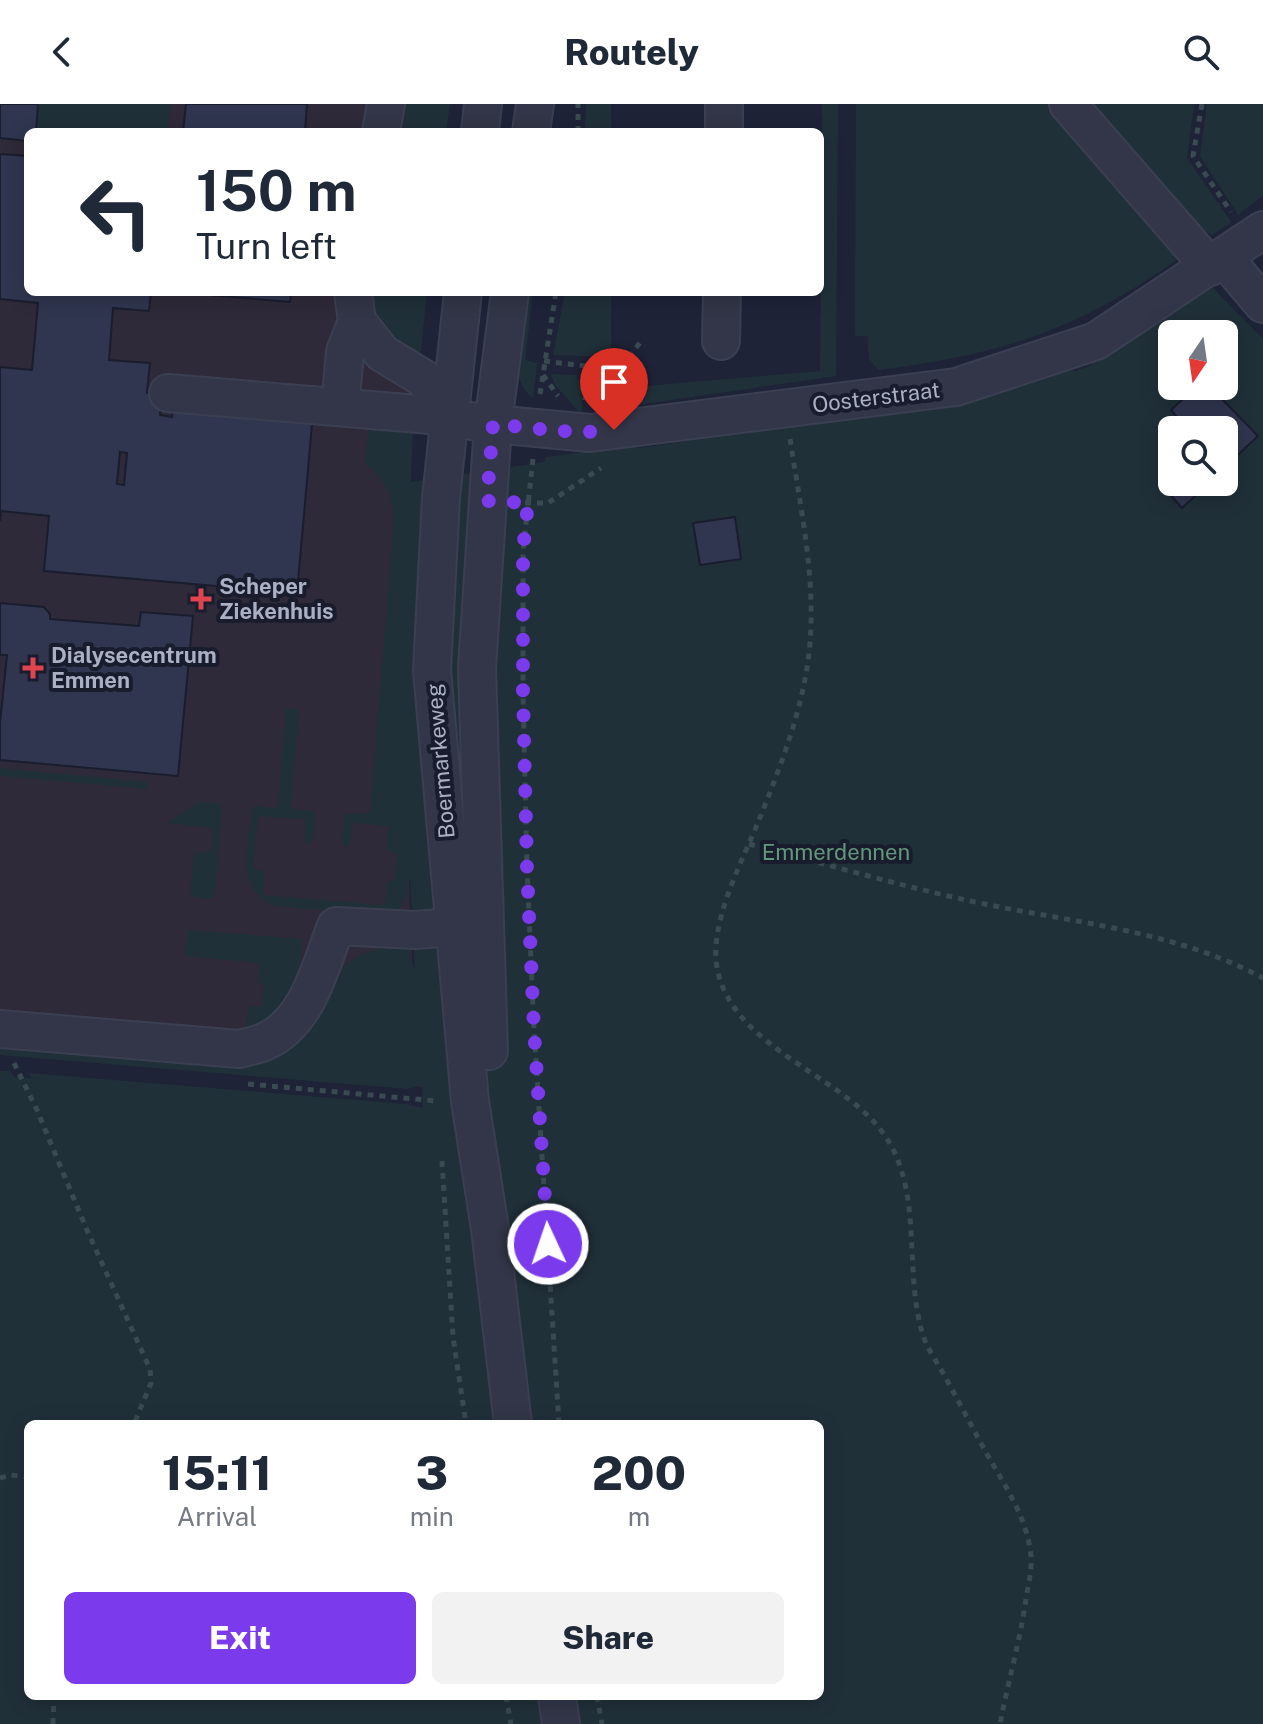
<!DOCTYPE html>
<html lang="en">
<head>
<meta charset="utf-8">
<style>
  body { margin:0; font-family:"Public Sans",sans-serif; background:#f2f2f3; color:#1f2937; height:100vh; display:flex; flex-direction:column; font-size:30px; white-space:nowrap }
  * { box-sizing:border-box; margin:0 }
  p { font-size:26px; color:#747a83 }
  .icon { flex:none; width:44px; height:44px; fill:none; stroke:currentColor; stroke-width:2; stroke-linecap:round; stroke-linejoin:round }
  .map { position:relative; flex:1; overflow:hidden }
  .side { position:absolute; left:24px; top:1316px; width:800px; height:280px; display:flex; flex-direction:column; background:#fff; border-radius:12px; box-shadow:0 4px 20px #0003 }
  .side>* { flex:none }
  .guide { position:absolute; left:24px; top:24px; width:800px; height:168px; border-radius:12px; box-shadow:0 4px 20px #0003; background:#fff; color:#1f2937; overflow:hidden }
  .needle { width:52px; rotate:193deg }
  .controls { position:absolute; left:1158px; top:216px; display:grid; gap:16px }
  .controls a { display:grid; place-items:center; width:80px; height:80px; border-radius:12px; background:#fff; box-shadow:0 4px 20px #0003; font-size:40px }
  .pin { position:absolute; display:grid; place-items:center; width:68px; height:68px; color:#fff; margin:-82px -34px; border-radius:50% 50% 50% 0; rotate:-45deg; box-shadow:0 0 8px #0007 }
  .pin .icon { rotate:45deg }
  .me { position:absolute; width:88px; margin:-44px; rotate:357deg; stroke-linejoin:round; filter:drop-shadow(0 0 6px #0008) }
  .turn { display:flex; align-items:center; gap:28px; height:168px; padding:0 40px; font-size:36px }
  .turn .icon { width:104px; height:104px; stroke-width:2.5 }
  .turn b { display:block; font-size:56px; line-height:68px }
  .eta { display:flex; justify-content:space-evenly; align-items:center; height:136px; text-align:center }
  .eta b { font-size:48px; font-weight:800; line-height:56px }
  .cta { display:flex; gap:16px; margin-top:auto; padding:16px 40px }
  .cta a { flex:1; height:92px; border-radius:12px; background:#7c3aed; color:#fff; font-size:32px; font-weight:800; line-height:92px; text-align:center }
  .cta a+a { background:#f2f2f3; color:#1f2937 }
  header { display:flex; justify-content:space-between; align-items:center; height:104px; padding:0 40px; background:#fff; font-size:36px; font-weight:800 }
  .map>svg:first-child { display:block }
</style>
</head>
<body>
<header><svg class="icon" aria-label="back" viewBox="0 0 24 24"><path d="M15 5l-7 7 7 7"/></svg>Routely<svg class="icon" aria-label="search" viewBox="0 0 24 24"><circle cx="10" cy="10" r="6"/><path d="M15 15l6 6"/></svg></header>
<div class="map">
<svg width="1263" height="1620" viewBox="0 0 1263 1620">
  <rect width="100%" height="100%" fill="#1e2338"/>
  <path fill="#2f2a39" d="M 0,0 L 443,0 L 439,28 L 28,28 L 28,188 L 420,188 L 397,380 L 411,842 L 423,983 L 0,947 Z"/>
  <path fill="#203039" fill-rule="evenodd" d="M 38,0 L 170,0 L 167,28 L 36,28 Z
    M 396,0 L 450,0 L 446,28 L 391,28 Z
    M 586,0 L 611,0 L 611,28 L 585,28 Z
    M 822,0 L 838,0 L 836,272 L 596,307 L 589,300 L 588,273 L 591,272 L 632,270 L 635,283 L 820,267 Z
    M 856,0 L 1054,0 L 1183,151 C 1080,226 1003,250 878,266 L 869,255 L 867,232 L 855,232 Z
    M 1090,0 L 1194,0 L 1187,54 L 1231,118 L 1212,131 L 1203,126 Z
    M 1207,0 L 1263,0 L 1263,92 L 1241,108 L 1239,112 L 1200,52 Z
    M 1213,184 L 1263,235 L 1263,1620 L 0,1620 L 0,967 L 11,967 L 14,973 L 31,974 L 29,969 L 405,1000 L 423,1004 L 422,980 L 408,985 L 0,951 L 0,935 L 225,954 L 361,850 L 384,844 L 408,845 L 415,867 L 410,776 C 403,798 408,805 382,811 L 273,802 C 234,784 249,740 252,705 L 255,702 L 275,704 L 278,702 L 286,604 L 299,605 L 291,704 L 315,708 L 313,735 L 308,741 L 306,740 L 305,715 L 258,712 L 253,764 L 264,768 L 263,791 L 382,801 L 385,799 L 387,779 L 395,775 L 397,750 L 387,746 L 388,722 L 353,719 L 349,743 L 344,742 L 342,736 L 345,710 L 370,709 L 394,414 C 393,391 384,374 365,360 L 369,321 L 413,326 L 411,378 L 544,358 L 546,353 L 635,341 L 639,344 L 800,321 L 801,318 L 997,287 L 1069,264 L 1075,267 L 1092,261 L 1091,257 L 1187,197 ZM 1172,230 L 1224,230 L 1224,282 L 1172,282 ZM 1172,326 L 1224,326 L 1224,378 L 1172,378 ZM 28,1320 L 820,1320 L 820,1592 L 28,1592 Z
    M 369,188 L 427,188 L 420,254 L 409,252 L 375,217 Z
    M 524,188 L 533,188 L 525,256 L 537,259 L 533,294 C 504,274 521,218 524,188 Z
    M 565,188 L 611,188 L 611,253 L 553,251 Z
    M 551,270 L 577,271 L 577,276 L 581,277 L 582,311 L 555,281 Z
    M 0,664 L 147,678 L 147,685 L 0,672 Z
    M 199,698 L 222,700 L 215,790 L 211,795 L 190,793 L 194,749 L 212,747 L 213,724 L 167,719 Z
    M 188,826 L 302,835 L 300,875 L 291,899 L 256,929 L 0,912 L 0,907 L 242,928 L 246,926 L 248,903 L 262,902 L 264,882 L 257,878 L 259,859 L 187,852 L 185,849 Z"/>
  <path fill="#30364f" stroke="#1a1d2e" stroke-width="2" fill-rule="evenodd" d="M 0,0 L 38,0 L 36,28 L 28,28 L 28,37 L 0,34 Z
    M 186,0 L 307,0 L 305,28 L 183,28 Z
    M 0,50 L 28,52 L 28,188 L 151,188 L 149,207 L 113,204 L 109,256 L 150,259 L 147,289 L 162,291 L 160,311 L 172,313 L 175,286 L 313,309 L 297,489 L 44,467 L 49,412 L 1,407 L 0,417 L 0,263 L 32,266 L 38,199 L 0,195 ZM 120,348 L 127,349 L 124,381 L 117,380 Z
    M 174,188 L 291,188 L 290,198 Z
    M 1197,282 L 1209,282 L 1258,332 L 1226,362 L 1234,370 L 1216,386 L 1209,378 L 1224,378 L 1224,326 L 1188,326 L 1171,306 Z
    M 1172,364 L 1172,378 L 1204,378 L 1207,381 L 1182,404 L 1158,377 Z
    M 735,413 L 741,455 L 700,461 L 693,419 Z
    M 0,499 L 44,503 L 50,510 L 50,515 L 139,522 L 141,508 L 193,512 L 178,672 L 0,656 L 0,619 L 7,551 L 0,551 Z"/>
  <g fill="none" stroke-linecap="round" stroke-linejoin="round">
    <defs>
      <path id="minor" d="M 1068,0 L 1210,163
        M 381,28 L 386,0
        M 480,28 L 483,0
        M 531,28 L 535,0
        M 724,28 L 724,0
        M 1224,154 L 1263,200
        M 353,188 L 357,217 L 382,249 L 423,274 L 437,290 L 450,314
        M 463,188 L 441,394 L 432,566 L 470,997 L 490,1125 L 513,1320
        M 721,237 L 722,188
        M 168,289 L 419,310 L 493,320 L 590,329 L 956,283 L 1096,237 L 1263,126
        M 340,303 L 345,248 L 357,217
        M 0,925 L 239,945 C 247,943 256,941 264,938 C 308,919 320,863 336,822 L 415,826 L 479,821
        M 489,947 L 477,564 L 493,320 L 510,188
        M 557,1592 L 561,1620"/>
    </defs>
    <use href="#minor" stroke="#3b3f52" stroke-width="40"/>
    <path stroke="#394a51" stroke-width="5" stroke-dasharray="6 6" stroke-linecap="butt" d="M 1202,0 L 1193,52 L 1231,108
      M 578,28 L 578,0
      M 544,257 L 585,262 L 585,296
      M 585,262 L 622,262 L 642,236
      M 543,271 L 558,292
      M 540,290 L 556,188
      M 790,335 C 802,414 821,495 805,575 C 796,623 777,671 759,716 C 742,758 709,818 717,864 C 732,942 836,969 880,1025 C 926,1083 902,1165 923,1231 C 927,1244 936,1257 943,1269 C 958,1296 972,1323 987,1350 C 1005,1382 1028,1415 1031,1453 C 1032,1467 1028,1481 1026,1495 C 1020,1537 1008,1578 1000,1620
      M 533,355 L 523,447 L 523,588 L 527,764 L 534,926 L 559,1320
      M 525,399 L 548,399 L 601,364
      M 749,740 C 818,758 887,778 957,794 C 1060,818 1168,823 1263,874
      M 14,959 L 37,1006 L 86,1124 L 150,1265 L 151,1279 L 134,1320
      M 248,980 L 437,997
      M 442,1057 L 453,1233 L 466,1320
      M 0,1374 L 11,1371 L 28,1373
      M 506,1592 L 511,1620
      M 597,1592 L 602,1620
      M 53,1620 L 54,1592"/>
    <use href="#minor" stroke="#323648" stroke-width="36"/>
  </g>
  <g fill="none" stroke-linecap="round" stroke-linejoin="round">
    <path stroke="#7c3aed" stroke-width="14" stroke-dasharray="0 25.2" d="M 548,1140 L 534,926 L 527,764 L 523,588 L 523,447 L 528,399 L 487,397 L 493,320 C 534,324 574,331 614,326"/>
  </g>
  <g fill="#e0444e" stroke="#181c2c" stroke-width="3">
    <path d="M197 483h8v8h8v8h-8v8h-8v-8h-8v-8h8z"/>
    <path d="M29 552h8v8h8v8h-8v8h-8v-8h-8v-8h8z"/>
  </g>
  <g text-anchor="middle" stroke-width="8" stroke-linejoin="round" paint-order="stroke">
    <g font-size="22" fill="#acb0c5" stroke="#181c2c">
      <text transform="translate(876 293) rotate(-7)" y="8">Oosterstraat</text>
      <text transform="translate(440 657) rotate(-95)" y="8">Boermarkeweg</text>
    </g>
    <g font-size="22" font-weight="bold" fill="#acb0c5" stroke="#181c2c" text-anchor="start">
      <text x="219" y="490">Scheper<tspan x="219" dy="25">Ziekenhuis</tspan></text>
      <text x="51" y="559">Dialysecentrum<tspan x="51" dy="25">Emmen</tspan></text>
    </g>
    <g font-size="22" fill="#62977a" stroke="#181c2c">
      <text x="836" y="756">Emmerdennen</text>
    </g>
  </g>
</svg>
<div class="controls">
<a><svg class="needle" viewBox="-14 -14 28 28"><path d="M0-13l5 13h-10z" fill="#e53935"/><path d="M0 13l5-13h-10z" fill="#747a83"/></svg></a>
<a><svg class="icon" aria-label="search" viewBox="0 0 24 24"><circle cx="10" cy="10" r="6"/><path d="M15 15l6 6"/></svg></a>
</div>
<div class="pin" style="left:614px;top:326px;background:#d93025"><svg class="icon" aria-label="arrive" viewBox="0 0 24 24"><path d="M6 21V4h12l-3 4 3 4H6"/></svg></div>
<svg class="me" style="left:548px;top:1140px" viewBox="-20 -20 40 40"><circle r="17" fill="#7c3aed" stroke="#fff" stroke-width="3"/><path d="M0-11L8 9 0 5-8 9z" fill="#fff"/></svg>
<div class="guide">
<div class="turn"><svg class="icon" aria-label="left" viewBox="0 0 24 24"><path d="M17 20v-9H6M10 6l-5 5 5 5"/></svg><div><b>150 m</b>Turn left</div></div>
</div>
<section class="side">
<div class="eta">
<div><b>15:11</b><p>Arrival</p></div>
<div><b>3</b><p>min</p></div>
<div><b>200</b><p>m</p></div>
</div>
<div class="cta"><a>Exit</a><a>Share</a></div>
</section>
</div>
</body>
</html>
